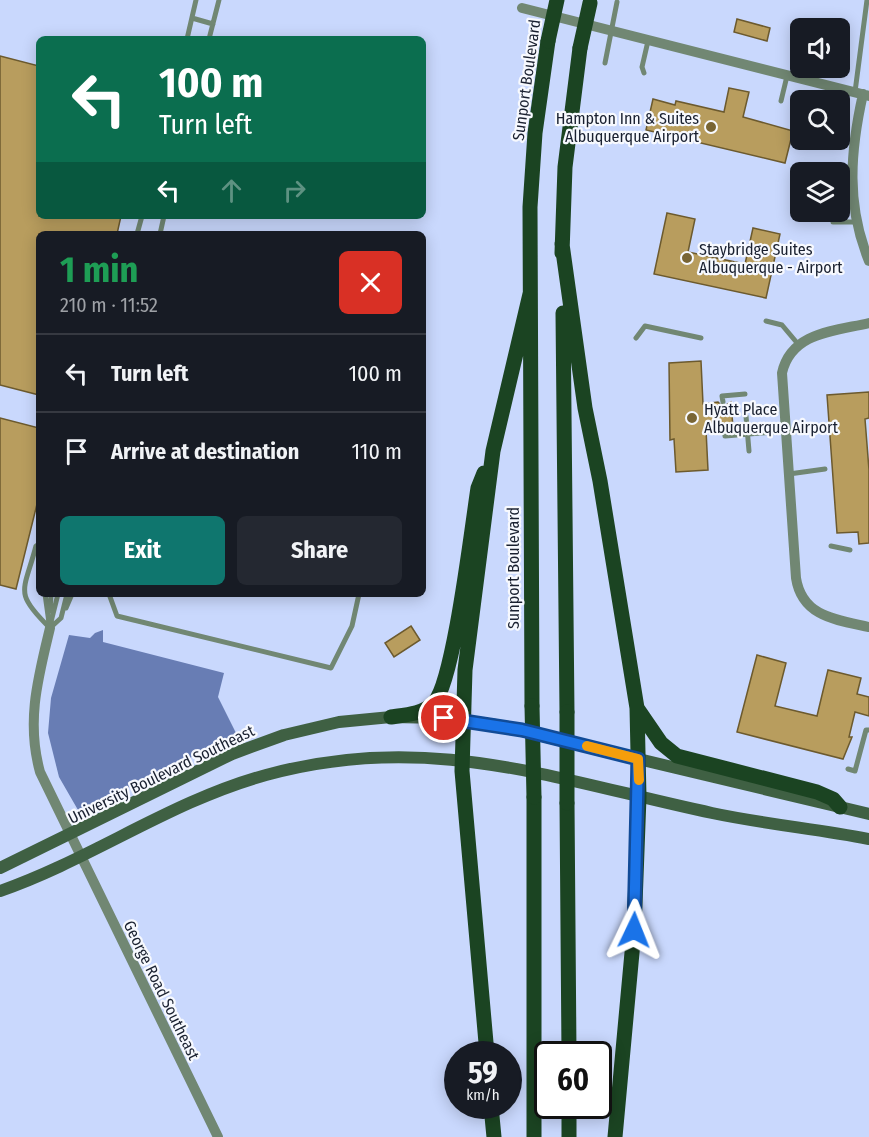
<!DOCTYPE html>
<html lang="en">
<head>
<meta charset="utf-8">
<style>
  body { margin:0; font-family:"Fira Sans Condensed",sans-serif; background:#242831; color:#f1f3f6; height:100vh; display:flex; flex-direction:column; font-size:22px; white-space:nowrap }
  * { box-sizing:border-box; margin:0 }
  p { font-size:20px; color:#9ea1a6 }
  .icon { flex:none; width:33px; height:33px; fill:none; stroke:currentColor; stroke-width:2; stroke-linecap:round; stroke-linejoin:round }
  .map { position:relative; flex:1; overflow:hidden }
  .side { position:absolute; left:36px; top:231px; width:390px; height:366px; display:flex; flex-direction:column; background:#171b24; border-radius:9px; box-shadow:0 3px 15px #0003 }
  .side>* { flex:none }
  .hud { position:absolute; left:36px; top:36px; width:390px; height:183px; border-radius:9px; box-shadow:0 3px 15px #0003; background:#0b6e4f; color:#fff; overflow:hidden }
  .fabs { position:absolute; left:790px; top:18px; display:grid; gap:12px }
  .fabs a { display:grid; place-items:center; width:60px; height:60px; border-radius:9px; background:#171b24; box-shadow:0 3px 15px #0003; font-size:30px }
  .speed { position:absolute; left:444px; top:1041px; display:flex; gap:12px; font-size:30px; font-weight:700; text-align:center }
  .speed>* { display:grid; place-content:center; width:78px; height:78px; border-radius:50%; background:#171b24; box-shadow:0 3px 15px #0003; line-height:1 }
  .speed small { font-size:15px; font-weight:400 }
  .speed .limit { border:3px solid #111; border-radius:9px; background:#fff; color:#111 }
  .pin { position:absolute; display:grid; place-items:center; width:51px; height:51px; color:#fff; margin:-26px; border:3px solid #fff; border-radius:50%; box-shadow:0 2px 6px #0007 }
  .me { position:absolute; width:66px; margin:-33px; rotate:2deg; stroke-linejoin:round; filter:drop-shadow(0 0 4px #0008) }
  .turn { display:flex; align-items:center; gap:21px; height:126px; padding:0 24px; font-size:27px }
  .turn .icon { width:78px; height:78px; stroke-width:2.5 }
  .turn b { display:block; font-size:42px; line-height:51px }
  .lanes { display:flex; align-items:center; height:57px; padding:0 24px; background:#0003; justify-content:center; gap:30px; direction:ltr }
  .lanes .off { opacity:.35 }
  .round { display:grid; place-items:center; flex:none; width:63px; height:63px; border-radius:9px; background:#242831 }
  .summary { display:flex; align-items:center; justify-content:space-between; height:102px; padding:0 24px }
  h1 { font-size:36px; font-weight:700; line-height:45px; color:#1e9e55 }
  .action { display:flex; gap:12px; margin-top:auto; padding:12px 24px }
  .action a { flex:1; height:69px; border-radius:9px; background:#0f766e; color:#fff; font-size:24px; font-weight:700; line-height:69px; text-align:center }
  .action a+a { background:#242831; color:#f1f3f6 }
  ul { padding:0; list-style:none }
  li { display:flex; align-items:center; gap:18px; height:78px; padding:0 24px; border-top:2px solid #363941 }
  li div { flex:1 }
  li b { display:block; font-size:22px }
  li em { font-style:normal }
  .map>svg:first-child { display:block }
</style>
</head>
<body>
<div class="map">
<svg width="869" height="1137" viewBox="0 0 869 1137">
  <rect width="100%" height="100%" fill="#c9d8fd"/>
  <path fill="#687db4" d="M 103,630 L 103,642 L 224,673 L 218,697 L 237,735 L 83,810 L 78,810 L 59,777 L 48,733 L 51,698 L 69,635 L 90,638 L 95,633 Z"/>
  <path fill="#b89d5e" stroke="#6c5a2e" stroke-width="1.5" d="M 737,19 L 770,28 L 767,41 L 734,32 Z
    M 0,56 L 39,66 L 39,216 L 121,216 L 117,234 L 39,234 L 39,395 L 0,385 Z
    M 729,88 L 749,92 L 743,117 L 793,131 L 785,163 L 646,130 L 653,99 L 675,105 L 676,101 L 724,112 Z
    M 667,213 L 695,219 L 688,252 L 745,264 L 753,228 L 780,234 L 766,298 L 654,274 Z
    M 701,361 L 703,404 L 718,402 L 723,407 L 731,402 L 733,428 L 724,424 L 720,429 L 706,430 L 708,470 L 676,472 L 674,439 L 670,440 L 669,363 Z
    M 869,392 L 869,418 L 865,419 L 869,470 L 869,543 L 859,544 L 858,532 L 837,533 L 827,395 Z
    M 0,418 L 39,428 L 39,496 L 16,589 L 0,585 Z
    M 411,626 L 420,640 L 394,657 L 385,643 Z
    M 757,655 L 786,663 L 775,706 L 817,716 L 828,670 L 861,678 L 857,694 L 869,697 L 869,716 L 855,712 L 849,737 L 852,737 L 843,759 L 737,732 Z"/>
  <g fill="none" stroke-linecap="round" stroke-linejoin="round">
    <path stroke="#718773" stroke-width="5" d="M 192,18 L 213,24
      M 187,39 L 196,0
      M 209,39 L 219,0
      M 605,63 L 617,2
      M 644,73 L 642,67 L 648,41
      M 855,92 L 867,0
      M 781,101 L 787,76
      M 840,179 L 851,180
      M 833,222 L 856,222
      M 137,234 L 142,216
      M 160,234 L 164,216
      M 766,321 L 782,325 L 798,344
      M 636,338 L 645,326 L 701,338
      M 723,402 L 722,396 L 745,394
      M 746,416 L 749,451
      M 725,429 L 725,436 L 786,431
      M 789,474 L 825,469
      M 39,544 L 36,546 C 24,592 13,592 50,628
      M 831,546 L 850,550
      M 45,594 L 49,623
      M 109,594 L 117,616 L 331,668 L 352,626 L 359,594
      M 381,594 L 390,594
      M 66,608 L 72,594
      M 50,611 L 51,594
      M 50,626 L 58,594
      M 50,628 L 61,618 L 67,594
      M 848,769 L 855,771 L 866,730 L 869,730"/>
    <path stroke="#718773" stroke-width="10" d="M 522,8 L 869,96
      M 863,94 C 850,152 846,205 869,261
      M 869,323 C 835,331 791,332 782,373 L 796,578 C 802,617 837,620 869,627
      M 50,628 C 38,678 26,721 40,772 L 218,1137"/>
    <path stroke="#3f6043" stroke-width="12" d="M 0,868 L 232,754 L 284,735 L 339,722 L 391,717 L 444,718 L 496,725 L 869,814
      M 0,891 C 92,859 171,801 266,775 C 428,730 556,780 712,813 C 764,824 817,829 869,839"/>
    <path stroke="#1b4422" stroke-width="15" d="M 562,244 L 585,408 L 600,481 L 637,708 L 639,797 L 634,931 L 615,1137
      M 562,253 L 565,167 L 580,48
      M 563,313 L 567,712
      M 532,706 L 530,207 L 535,133 L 548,41
      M 637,708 L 661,743 L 677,756 L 817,792 L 833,799 L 840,807
      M 391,717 C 405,715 423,714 434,703 C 454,681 472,526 478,488 L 484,473
      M 534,797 L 534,1137
      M 567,803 L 569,1054
      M 487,1054 L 462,771 L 465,670 L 493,451 L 530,294
      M 491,1106 L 494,1137
      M 569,1106 L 569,1137"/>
    <path stroke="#1b4422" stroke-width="15" d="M 548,41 L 557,0
      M 580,48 L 590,3
      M 532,706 L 534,797
      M 567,803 L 567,712"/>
  </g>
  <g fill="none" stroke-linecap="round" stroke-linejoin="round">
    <defs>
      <path id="route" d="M 444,718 L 522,730 L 638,759 L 634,930"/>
    </defs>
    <use href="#route" stroke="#114b97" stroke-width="15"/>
    <use href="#route" stroke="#1a73e8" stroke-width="10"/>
    <path stroke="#f59e0b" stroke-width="10" d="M 587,746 L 638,759 L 639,780"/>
  </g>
  <g fill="#796534" stroke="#f7f9fe" stroke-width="2">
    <circle cx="711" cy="127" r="6"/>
    <circle cx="687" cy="258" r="6"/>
    <circle cx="692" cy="418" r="6"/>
  </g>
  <g text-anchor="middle" stroke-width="4.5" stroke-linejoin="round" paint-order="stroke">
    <g font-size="16" fill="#192030" stroke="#f7f9fe">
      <text transform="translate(526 80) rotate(-82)" y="6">Sunport Boulevard</text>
      <text transform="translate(513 568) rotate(-90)" y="6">Sunport Boulevard</text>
      <text transform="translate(161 774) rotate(-26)" y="6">University Boulevard Southeast</text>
      <text transform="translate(162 990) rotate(64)" y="6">George Road Southeast</text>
    </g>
    <g font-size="16" fill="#192030" stroke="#f7f9fe" text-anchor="start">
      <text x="699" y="124" text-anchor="end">Hampton Inn &amp; Suites<tspan x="699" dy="18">Albuquerque Airport</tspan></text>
      <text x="699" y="255">Staybridge Suites<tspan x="699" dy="18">Albuquerque - Airport</tspan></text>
      <text x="704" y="415">Hyatt Place<tspan x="704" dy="18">Albuquerque Airport</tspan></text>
    </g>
  </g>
</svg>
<div class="fabs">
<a><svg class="icon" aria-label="sound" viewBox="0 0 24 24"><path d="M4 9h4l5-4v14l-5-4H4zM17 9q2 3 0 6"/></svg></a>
<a><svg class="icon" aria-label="search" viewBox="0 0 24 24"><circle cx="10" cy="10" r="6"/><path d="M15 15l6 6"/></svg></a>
<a><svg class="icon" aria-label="layers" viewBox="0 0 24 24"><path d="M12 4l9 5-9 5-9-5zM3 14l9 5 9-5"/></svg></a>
</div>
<div class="speed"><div>59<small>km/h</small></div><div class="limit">60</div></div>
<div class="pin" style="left:444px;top:718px;background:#d93025"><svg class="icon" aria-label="arrive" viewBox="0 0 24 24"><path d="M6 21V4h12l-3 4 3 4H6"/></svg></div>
<svg class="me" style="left:634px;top:930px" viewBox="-20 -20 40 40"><path d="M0-17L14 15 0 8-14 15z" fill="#1a73e8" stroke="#fff" stroke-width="4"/></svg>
<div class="hud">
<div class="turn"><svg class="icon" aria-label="left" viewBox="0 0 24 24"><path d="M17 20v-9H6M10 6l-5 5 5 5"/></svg><div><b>100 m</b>Turn left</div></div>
<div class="lanes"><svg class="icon" aria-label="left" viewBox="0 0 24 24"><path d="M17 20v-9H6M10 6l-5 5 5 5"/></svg><svg class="icon off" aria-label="ahead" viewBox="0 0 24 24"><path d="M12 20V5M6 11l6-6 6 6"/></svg><svg class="icon off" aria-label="right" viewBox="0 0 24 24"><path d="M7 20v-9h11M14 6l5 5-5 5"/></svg></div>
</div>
<section class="side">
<div class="summary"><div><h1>1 min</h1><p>210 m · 11:52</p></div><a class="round" style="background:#d93025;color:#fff"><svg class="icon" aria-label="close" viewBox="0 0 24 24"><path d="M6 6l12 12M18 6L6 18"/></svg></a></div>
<ul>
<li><svg class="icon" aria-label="left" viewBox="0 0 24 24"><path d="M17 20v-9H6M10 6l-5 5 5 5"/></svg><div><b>Turn left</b></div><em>100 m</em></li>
<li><svg class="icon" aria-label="arrive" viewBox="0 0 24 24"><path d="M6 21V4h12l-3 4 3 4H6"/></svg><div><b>Arrive at destination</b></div><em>110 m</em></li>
</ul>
<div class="action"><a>Exit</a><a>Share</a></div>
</section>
</div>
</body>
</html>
